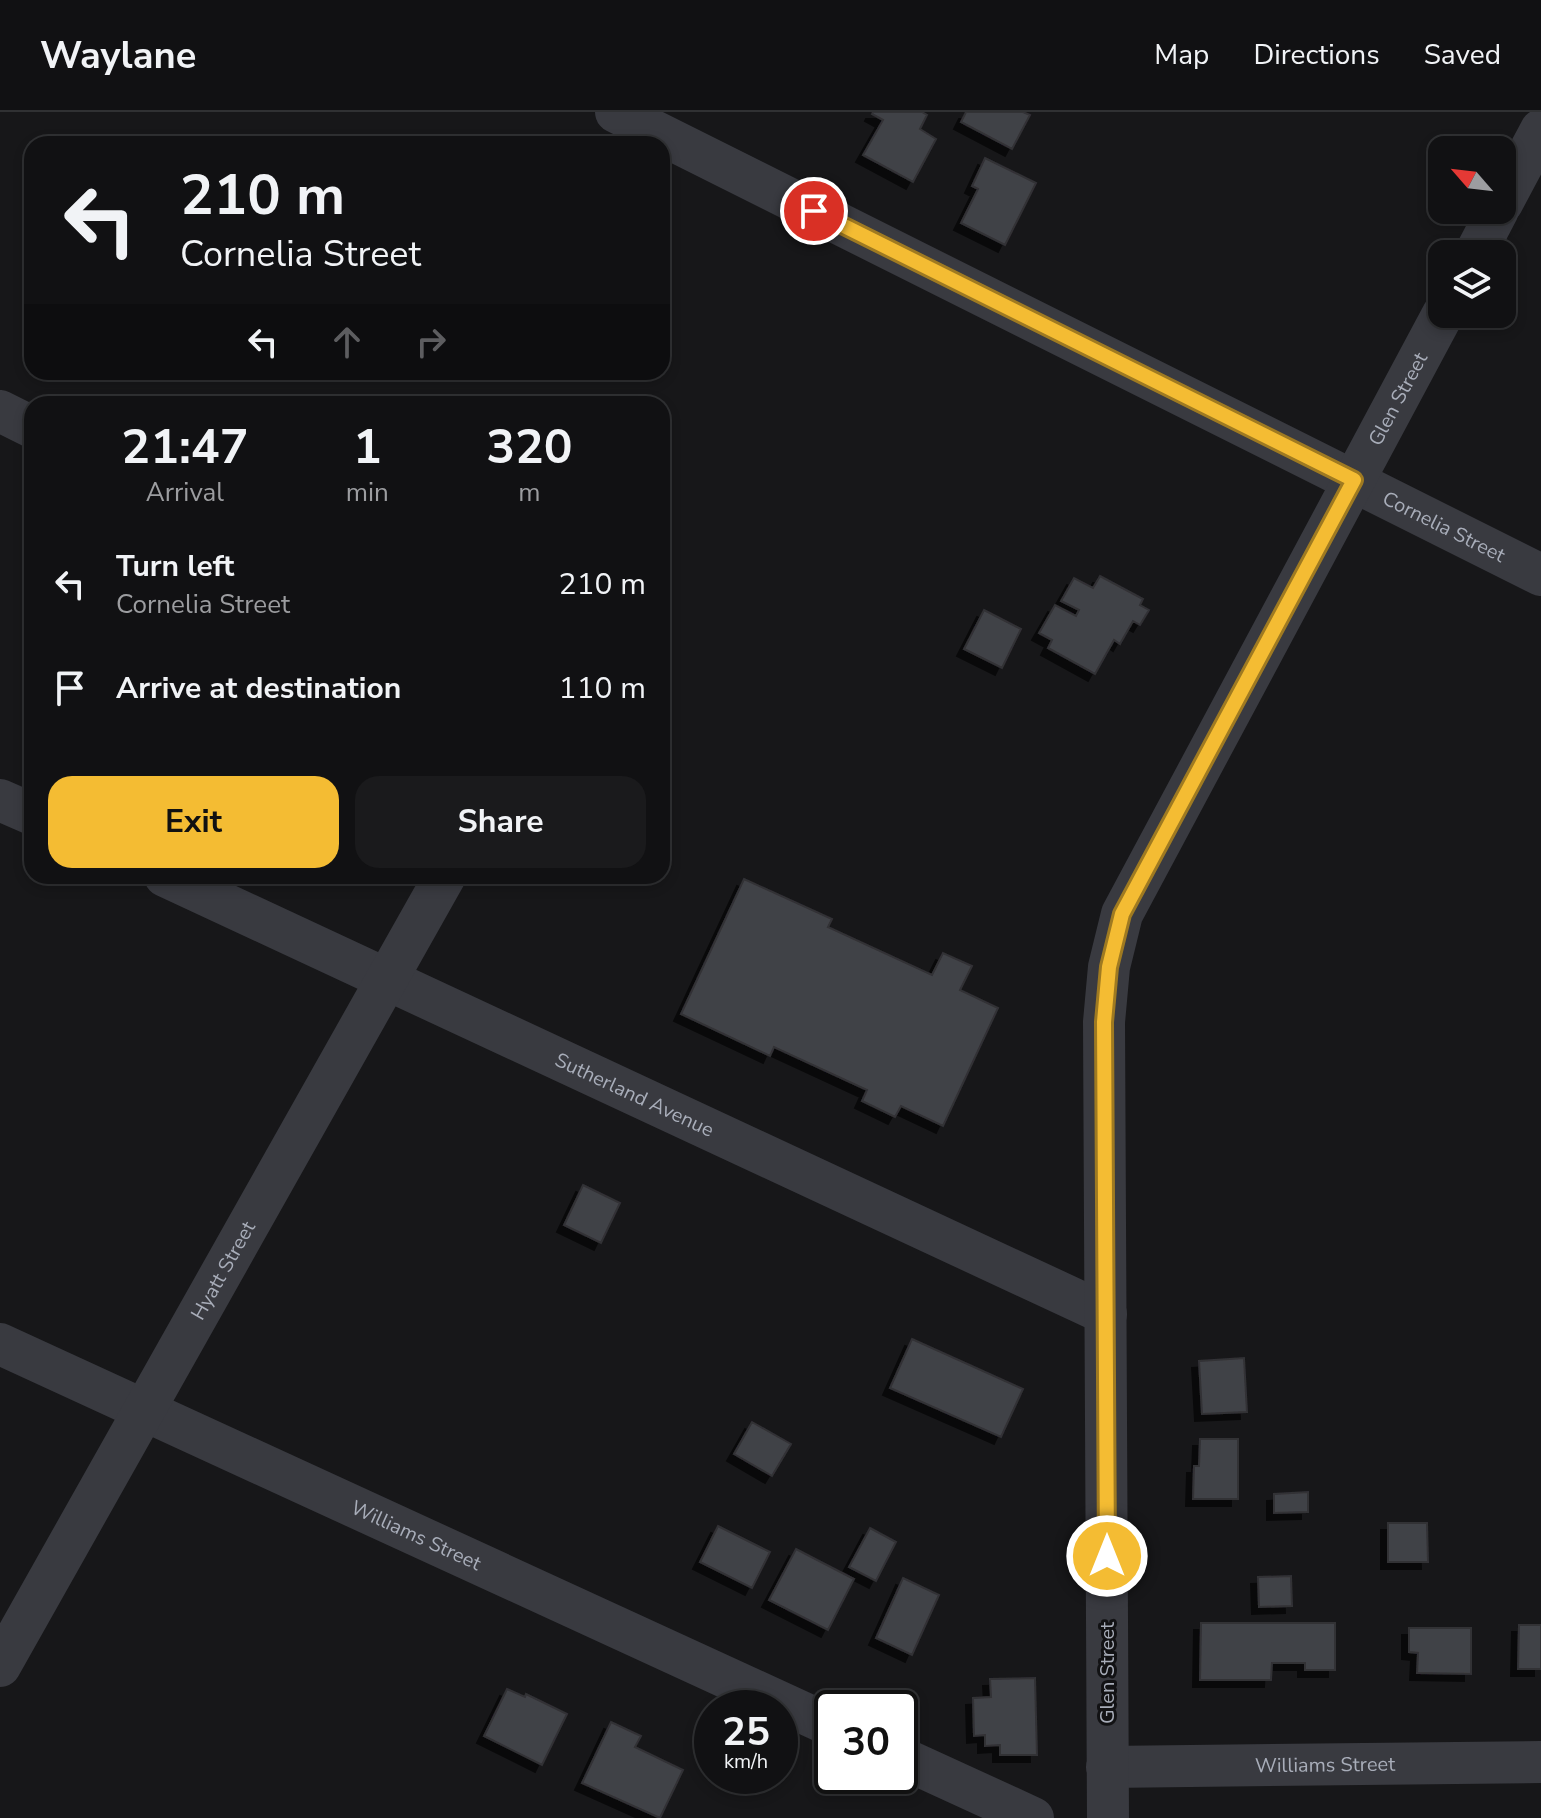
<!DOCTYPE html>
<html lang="en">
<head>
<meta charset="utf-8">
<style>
  body { margin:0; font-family:"Nunito Sans",sans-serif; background:#1a1a1c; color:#f1f3f6; height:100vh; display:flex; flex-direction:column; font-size:30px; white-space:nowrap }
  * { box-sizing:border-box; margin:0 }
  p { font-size:26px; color:#9c9da0 }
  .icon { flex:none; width:44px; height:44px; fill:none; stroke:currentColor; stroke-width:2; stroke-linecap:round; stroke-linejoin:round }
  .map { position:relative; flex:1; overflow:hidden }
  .drawer { position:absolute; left:24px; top:284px; width:646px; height:488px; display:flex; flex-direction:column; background:#111113; border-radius:24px; box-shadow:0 4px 12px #0003,0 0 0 2px #303133 }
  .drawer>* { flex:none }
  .banner { position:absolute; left:24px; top:24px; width:646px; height:244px; border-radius:24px; box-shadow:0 4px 12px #0003,0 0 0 2px #303133; background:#111113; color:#f1f3f6; overflow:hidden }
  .needle { width:52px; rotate:298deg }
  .fabs { position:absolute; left:1428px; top:24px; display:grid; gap:16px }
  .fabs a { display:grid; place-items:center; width:88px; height:88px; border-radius:16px; background:#111113; box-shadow:0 4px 12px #0003,0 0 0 2px #303133; font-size:40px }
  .speed { position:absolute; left:694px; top:1578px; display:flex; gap:16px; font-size:40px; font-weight:700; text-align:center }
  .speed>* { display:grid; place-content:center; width:104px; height:104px; border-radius:50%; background:#111113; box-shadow:0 4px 12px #0003,0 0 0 2px #303133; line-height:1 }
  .speed small { font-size:20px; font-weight:400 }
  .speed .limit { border:4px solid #111; border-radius:12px; background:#fff; color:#111 }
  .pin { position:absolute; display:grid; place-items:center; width:68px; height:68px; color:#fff; margin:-34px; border:4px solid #fff; border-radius:50%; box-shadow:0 2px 8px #0007 }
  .me { position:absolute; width:88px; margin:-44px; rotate:0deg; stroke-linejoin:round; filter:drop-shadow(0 0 6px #0008) }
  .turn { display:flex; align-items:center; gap:28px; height:168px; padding:0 24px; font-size:36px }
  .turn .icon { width:104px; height:104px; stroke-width:2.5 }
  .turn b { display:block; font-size:56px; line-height:68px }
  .lanes { display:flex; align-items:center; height:76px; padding:0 24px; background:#0003; justify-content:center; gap:40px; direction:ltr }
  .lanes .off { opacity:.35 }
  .eta { display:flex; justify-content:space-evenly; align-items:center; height:136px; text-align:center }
  .eta b { font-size:48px; font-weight:700; line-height:56px }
  .primary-button { display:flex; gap:16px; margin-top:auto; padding:16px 24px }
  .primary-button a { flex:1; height:92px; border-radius:24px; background:#f4bc33; color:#111; font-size:32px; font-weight:700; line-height:92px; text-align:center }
  .primary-button a+a { background:#1a1a1c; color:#f1f3f6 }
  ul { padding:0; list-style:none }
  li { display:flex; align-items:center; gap:24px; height:104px; padding:0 24px }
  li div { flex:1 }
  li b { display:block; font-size:30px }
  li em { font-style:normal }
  header { display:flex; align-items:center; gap:48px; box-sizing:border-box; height:112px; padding:0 40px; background:#111113; border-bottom:2px solid #303133 }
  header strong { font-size:38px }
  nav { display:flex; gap:44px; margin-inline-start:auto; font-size:28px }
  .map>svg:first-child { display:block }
</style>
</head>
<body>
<header>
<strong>Waylane</strong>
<nav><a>Map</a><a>Directions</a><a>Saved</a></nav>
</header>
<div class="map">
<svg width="1541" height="1706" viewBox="0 0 1541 1706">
  <defs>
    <filter id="shadow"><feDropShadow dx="-7" dy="7" stdDeviation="0" flood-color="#0009"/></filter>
  </defs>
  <rect width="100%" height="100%" fill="#171719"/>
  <path fill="#414246" stroke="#313035" stroke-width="2" filter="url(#shadow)" d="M 873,0 L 922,0 L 927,3 L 920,17 L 936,27 L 913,70 L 863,43 L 883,8 L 872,2 Z
    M 966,0 L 1023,0 L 1030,3 L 1012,37 L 961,10 Z
    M 985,46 L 1036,71 L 1005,133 L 961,111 L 978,77 L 972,74 Z
    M 1100,464 L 1143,487 L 1140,493 L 1149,498 L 1140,513 L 1133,509 L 1120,532 L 1114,528 L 1095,562 L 1048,536 L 1052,528 L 1039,521 L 1055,493 L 1076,504 L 1079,498 L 1061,489 L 1074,466 L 1093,476 Z
    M 984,498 L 1021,517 L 1002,556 L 964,537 Z
    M 744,767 L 832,807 L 828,815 L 932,863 L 943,841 L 972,854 L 960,878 L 998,896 L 943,1014 L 901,994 L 895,1005 L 862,989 L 867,978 L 774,935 L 770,944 L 681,902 Z
    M 583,1073 L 620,1091 L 601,1131 L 564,1113 Z
    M 912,1227 L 1023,1277 L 1001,1325 L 890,1276 Z
    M 1244,1246 L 1247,1300 L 1202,1302 L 1199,1249 Z
    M 752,1310 L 791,1332 L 772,1364 L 734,1342 Z
    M 1200,1327 L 1238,1327 L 1238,1387 L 1193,1387 L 1194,1354 L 1199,1354 Z
    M 1308,1380 L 1308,1400 L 1274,1401 L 1274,1382 Z
    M 1388,1411 L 1427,1411 L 1428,1450 L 1388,1450 Z
    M 718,1414 L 770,1440 L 752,1476 L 700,1450 Z
    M 870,1416 L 896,1430 L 876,1469 L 849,1455 Z
    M 796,1437 L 854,1467 L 828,1518 L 769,1488 Z
    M 1291,1464 L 1292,1494 L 1259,1495 L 1258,1465 Z
    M 903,1466 L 939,1483 L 912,1543 L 876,1526 Z
    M 1201,1511 L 1335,1511 L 1335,1558 L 1305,1558 L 1305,1551 L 1272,1551 L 1271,1568 L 1200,1568 Z
    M 1519,1513 L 1541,1513 L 1541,1557 L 1518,1557 Z
    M 1409,1516 L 1471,1516 L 1471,1562 L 1417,1561 L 1418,1541 L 1409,1540 Z
    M 1035,1566 L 1037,1643 L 1000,1643 L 1000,1633 L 985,1634 L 985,1623 L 974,1624 L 973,1586 L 991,1585 L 990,1567 Z
    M 507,1577 L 525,1585 L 526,1582 L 567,1602 L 542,1653 L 484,1624 Z
    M 611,1610 L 641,1624 L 635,1635 L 683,1658 L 660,1706 L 582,1671 Z"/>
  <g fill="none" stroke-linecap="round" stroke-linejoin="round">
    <g stroke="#393a40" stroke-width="42">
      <path id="s1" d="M 616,0 L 1541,463"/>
      <path d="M 1502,91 L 1541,18"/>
      <path d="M 1475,142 L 1498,98"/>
      <path d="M 0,299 L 32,315"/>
      <path d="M 0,688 L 32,702"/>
      <path id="s2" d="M 165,764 L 1106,1202"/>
      <path id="s3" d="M 0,1232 L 832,1614"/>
      <path id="s4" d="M 0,1554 L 445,764"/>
      <path d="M 900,1645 L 1033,1706"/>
      <path id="s5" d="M 1107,1655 L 1541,1650"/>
      <path id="s6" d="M 1108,1706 L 1104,910 L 1109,855 L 1122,802 L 1443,202"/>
    </g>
  </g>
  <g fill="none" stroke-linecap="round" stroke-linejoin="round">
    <defs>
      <path id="route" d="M 814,99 L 1354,368 L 1122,802 L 1109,855 L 1104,910 L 1107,1444"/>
    </defs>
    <use href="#route" stroke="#9f7a21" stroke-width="20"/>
    <use href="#route" stroke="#f4bc33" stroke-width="14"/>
  </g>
  <g text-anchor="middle" stroke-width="6" stroke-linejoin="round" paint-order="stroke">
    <g font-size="20" fill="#a8adb9" stroke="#121214">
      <text dy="7" stroke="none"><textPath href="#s6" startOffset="1490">Glen Street</textPath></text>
      <text dy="7" stroke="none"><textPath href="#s1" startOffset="926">Cornelia Street</textPath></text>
      <text dy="7" stroke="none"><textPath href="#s2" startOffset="518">Sutherland Avenue</textPath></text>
      <text dy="7" stroke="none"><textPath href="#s4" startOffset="454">Hyatt Street</textPath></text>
      <text dy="7" stroke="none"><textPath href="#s3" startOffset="458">Williams Street</textPath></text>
      <text transform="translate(1107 1561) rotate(-90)" y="7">Glen Street</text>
      <text dy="7" stroke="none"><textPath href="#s5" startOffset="218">Williams Street</textPath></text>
    </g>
  </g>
</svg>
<div class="fabs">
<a><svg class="needle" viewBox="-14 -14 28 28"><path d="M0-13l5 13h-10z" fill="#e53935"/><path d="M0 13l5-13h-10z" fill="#9c9da0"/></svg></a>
<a><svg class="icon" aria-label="layers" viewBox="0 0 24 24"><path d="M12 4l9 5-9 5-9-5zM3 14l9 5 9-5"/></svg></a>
</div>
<div class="speed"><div>25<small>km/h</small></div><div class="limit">30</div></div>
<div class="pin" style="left:814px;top:99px;background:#d93025"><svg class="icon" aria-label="arrive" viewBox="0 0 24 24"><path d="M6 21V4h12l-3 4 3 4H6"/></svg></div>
<svg class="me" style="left:1107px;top:1444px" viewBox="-20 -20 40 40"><circle r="17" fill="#f4bc33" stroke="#fff" stroke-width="3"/><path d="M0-11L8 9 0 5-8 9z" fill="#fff"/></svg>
<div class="banner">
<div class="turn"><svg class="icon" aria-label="left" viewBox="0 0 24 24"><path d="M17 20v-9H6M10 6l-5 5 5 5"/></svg><div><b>210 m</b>Cornelia Street</div></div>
<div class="lanes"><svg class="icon" aria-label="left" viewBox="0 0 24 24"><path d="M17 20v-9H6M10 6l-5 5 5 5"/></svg><svg class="icon off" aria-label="ahead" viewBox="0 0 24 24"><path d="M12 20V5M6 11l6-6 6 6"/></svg><svg class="icon off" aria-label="right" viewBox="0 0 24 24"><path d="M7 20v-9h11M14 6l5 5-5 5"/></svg></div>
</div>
<section class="drawer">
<div class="eta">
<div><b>21:47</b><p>Arrival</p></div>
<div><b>1</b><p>min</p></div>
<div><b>320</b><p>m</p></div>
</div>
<ul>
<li><svg class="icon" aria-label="left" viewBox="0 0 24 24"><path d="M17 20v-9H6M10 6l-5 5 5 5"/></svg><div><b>Turn left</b><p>Cornelia Street</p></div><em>210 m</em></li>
<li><svg class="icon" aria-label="arrive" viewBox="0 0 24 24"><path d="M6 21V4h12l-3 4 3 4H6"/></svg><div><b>Arrive at destination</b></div><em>110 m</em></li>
</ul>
<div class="primary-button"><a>Exit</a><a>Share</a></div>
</section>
</div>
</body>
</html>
